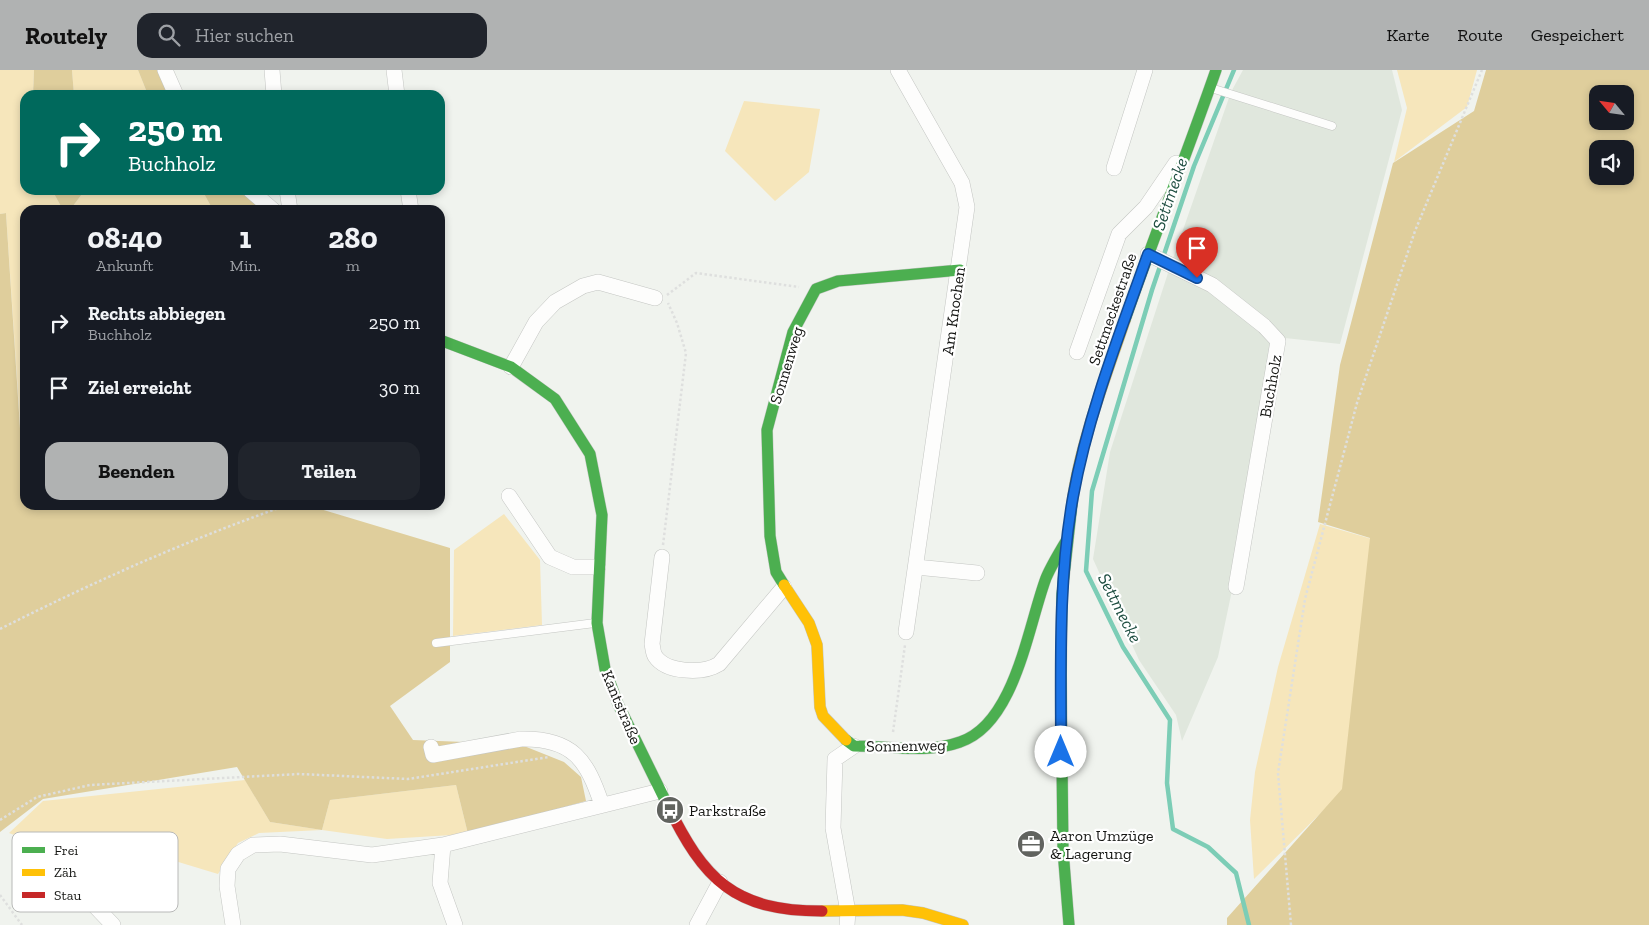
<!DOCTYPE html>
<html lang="de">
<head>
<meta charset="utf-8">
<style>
  body { margin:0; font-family:"Zilla Slab",serif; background:#20242c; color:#f1f3f6; height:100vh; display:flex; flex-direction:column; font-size:19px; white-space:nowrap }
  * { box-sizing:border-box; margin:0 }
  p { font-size:16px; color:#9ea1a6 }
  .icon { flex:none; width:28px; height:28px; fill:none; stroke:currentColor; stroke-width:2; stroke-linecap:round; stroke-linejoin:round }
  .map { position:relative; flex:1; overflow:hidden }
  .sheet { position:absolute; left:20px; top:135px; width:425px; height:305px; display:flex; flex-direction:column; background:#171b24; border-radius:15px; box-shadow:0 2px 8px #0003 }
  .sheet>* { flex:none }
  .hud { position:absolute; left:20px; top:20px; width:425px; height:105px; border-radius:15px; box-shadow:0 2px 8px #0003; background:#00695c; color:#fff; overflow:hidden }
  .needle { width:32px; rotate:299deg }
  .controls { position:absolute; left:1589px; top:15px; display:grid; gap:10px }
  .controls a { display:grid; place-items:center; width:45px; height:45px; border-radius:10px; background:#171b24; box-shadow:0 2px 8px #0003; font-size:25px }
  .pin { position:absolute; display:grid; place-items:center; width:42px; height:42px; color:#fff; margin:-51px -21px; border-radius:50% 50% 50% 0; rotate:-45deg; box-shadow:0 0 5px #0007 }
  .pin .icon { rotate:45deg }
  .me { position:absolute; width:55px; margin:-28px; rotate:0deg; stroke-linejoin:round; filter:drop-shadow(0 0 4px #0008) }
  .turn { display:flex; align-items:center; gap:18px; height:105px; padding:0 25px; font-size:22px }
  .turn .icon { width:65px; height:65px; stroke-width:2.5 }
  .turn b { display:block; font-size:35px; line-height:42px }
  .eta { display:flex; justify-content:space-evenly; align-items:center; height:85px; text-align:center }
  .eta b { font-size:30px; font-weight:800; line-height:35px }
  .button { display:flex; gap:10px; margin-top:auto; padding:10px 25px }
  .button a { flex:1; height:58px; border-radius:15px; background:#b0b2b2; color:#111; font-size:20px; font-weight:800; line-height:58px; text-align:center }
  .button a+a { background:#20242c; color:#f1f3f6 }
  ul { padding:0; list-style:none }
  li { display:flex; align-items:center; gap:15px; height:65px; padding:0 25px }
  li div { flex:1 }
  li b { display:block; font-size:19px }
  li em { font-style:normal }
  header { display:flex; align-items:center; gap:30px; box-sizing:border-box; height:70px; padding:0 25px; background:#b0b2b2; color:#111 }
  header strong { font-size:24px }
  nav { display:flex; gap:28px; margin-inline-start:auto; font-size:18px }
  .search { width:350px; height:45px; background:#20242c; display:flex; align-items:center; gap:12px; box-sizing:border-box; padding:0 18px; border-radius:15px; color:#9ea1a6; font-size:19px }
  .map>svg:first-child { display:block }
</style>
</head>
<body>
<header>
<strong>Routely</strong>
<div class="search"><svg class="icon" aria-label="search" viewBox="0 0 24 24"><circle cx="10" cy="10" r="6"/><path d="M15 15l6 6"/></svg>Hier suchen</div>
<nav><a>Karte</a><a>Route</a><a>Gespeichert</a></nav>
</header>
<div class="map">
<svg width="1649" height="855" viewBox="0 0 1649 855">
  <rect width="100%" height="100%" fill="#f0f3ee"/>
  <path fill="#e0e7dd" d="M 1243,0 L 1392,0 L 1402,40 L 1340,274 L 1285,268 L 1218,587 L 1182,671 L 1176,645 L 1139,590 L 1093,489 L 1110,382 L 1168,203 L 1231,22 Z"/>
  <path fill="#f6e6bb" d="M 0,0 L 34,0 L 33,25 L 25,25 L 25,120 L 52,120 L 63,140 L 25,140 L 25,429 L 6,143 L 0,144 Z
    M 72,0 L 138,0 L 148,25 L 74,25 Z
    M 1397,0 L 1477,0 L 1467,37 L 1394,92 L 1407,38 Z
    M 744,31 L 820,39 L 809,102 L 775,131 L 725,81 Z
    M 85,120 L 202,120 L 213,140 L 70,140 Z
    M 504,444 L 540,490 L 542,555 L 453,566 L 454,480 Z
    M 1320,454 L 1372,469 L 1344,720 L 1254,809 L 1250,750 L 1255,702 L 1278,597 Z
    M 245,710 L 270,752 L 322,760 L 330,730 L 456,715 L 468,764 L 387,769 L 322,760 L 259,763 L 238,773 L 218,804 L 109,771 L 95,797 L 9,763 L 43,731 Z"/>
  <path fill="#dfce9c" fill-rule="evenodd" d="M 34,0 L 72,0 L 74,25 L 33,25 Z
    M 138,0 L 159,0 L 171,25 L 148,25 Z
    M 1486,0 L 1649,0 L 1649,855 L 1227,855 L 1227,848 L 1342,719 L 1370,468 L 1318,452 L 1340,295 L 1393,93 L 1474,41 ZM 1598,24 L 1625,24 L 1625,51 L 1598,51 ZM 1598,79 L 1625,79 L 1625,106 L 1598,106 Z
    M 52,120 L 85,120 L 70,140 L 63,140 Z
    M 202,120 L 243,120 L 266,140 L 213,140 Z
    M 6,143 L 25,435 L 307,435 L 450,478 L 450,592 L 390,636 L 413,670 L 519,674 L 564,692 L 581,707 L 586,731 L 468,764 L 456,715 L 330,730 L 322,760 L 270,752 L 237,697 L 43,729 L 0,762 L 0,144 Z"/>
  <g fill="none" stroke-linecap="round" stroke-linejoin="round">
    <path stroke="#7ccdb6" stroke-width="4.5" d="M 1234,0 L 1194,96 L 1152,220 L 1092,421 L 1086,501 L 1123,577 L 1170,650 L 1167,713 L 1173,759 L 1208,777 L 1236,803 L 1249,855"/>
    <defs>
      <path id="lane" d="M 1211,18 L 1332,56
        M 436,573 L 595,553"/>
      <path id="street" d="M 165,0 L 176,25
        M 272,0 L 274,25
        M 394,0 L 397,25
        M 898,0 L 962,113 L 967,137 L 906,562
        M 1114,98 L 1145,0
        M 250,120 L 273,140
        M 287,120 L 290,140
        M 408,120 L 411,140
        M 1148,184 L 1212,215 L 1264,256 L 1278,271 L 1236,517
        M 1077,282 L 1119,164 L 1146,137 L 1176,93
        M 511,297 L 536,252 L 555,232 L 583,216 L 598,212 L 655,228
        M 509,426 L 550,487 L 573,497 L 598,497
        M 662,487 L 652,574 C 653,578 653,583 655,586 C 666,603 703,604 719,594 L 784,517
        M 916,497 L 977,503
        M 431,677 L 433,685 L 521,669 C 573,668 587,690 602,735
        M 93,834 L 113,855
        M 233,855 L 227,816 L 228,799 L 238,784 L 253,775 L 280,774 L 372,785 L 443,775
        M 455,855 L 440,813 L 443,775 L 660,721
        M 697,855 L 720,812
        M 847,855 L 848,842 L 833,758 L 835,689 L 854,676"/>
      <path id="fast" d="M 1125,250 C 1154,166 1187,84 1216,0
        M 440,270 L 511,297 L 555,329 L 590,384 L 602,445 L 597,553 L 605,599 L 618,634 L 667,734
        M 784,515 L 776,502 L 770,466 L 767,360 L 793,262 L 816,219 L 838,211 L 960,200
        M 846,670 L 854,676 C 889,676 927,684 960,672 C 1015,654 1028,556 1046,508 C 1052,494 1060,481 1068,468
        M 1069,855 L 1063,780 L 1061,604 L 1062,524 L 1072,434"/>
      <path id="slow" d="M 1072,434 C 1079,376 1106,306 1125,250
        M 784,515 L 809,553 L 817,575 L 820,637 L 823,646 L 846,670
        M 822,841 L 902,840 L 923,843 L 963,855"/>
      <path id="jam" d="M 667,734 C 704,810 734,841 822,841"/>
    </defs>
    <use href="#lane" stroke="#c4c6c3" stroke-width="9"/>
    <use href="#street" stroke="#c4c6c3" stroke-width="16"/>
    <use href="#fast" stroke="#c4c6c3" stroke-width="12"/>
    <use href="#slow" stroke="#c4c6c3" stroke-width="12"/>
    <use href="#jam" stroke="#c4c6c3" stroke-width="12"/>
    <path stroke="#dedfde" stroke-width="2.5" stroke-dasharray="2.5 2.5" stroke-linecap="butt" d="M 667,225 L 696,203 L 799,217
      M 663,475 L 686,283 L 677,253 L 668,233
      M 0,559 C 93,512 188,470 287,435
      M 893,662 L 905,575
      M 0,750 L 37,727 L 90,715 L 299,704 L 408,709 L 549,687
      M 0,825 L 22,855
      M 1291,855 L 1278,703 L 1305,529 L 1357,333 L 1415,161 L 1482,0"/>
    <use href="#lane" stroke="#fdfdfc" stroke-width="8"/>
    <use href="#street" stroke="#fdfdfc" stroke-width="15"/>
    <use href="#fast" stroke="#4caf50" stroke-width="11"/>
    <use href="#slow" stroke="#ffc107" stroke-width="11"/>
    <use href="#jam" stroke="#c62828" stroke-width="11"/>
  </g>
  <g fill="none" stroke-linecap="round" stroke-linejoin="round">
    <defs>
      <path id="route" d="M 1061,682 C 1061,597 1058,511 1073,427 C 1088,344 1120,263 1148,184 L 1197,208"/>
    </defs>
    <use href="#route" stroke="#114b97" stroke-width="12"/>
    <use href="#route" stroke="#1a73e8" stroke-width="9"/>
  </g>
  <defs>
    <symbol id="bus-disc" viewBox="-11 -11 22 22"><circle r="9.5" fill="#61635f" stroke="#fff"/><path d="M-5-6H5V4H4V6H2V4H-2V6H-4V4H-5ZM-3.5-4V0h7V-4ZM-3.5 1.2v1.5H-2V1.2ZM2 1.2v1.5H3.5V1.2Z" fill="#fff"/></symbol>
    <symbol id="office-disc" viewBox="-11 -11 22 22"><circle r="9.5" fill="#61635f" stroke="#fff"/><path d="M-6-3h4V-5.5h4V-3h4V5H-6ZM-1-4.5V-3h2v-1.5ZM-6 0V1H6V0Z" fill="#fff"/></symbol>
  </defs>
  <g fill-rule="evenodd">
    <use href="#bus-disc" x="654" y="724" width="32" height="32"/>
    <use href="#office-disc" x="1015" y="758" width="32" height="32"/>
  </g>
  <g text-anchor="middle" stroke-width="4.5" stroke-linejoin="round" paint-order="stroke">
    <g font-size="16" fill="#141512" stroke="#fff">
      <text transform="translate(1112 239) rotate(-71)" y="6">Settmeckestraße</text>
      <text transform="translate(953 241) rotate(-82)" y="6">Am Knochen</text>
      <text transform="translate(786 295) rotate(-73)" y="6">Sonnenweg</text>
      <text transform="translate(1270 316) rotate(-80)" y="6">Buchholz</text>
      <text transform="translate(622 637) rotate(67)" y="6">Kantstraße</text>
      <text transform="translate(906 675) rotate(-1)" y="6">Sonnenweg</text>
    </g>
    <g font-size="16" fill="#141512" stroke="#fff" text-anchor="start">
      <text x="689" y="746">Parkstraße</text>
      <text x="1050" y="771">Aaron Umzüge<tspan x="1050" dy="18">&amp; Lagerung</tspan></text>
    </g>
    <g font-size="18" font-style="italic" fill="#1c4c3f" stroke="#fff">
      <text transform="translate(1170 124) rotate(-71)" y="6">Settmecke</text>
      <text transform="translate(1120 538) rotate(63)" y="6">Settmecke</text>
    </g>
  </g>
  <rect x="12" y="762" width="166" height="80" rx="8" fill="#fff" stroke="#b8b9b8" stroke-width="1"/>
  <rect x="22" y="777" width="23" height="6" fill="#4caf50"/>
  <rect x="22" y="799" width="23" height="7" fill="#ffc107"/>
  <rect x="22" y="822" width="23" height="6" fill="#c62828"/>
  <g font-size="14" fill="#141512">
    <text x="54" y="785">Frei</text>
    <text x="54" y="807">Zäh</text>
    <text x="54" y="830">Stau</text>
  </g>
</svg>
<div class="controls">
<a><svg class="needle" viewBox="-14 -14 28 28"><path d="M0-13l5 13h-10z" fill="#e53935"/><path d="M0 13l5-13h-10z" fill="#9ea1a6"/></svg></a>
<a><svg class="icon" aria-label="sound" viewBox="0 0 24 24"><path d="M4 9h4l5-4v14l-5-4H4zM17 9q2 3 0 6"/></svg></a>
</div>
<div class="pin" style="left:1197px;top:208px;background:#d93025"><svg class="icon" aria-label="arrive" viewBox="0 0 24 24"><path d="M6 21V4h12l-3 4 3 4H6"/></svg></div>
<svg class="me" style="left:1061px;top:682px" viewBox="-20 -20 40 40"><circle r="19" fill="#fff"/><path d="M0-13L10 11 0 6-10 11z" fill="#1a73e8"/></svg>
<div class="hud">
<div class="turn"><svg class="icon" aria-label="right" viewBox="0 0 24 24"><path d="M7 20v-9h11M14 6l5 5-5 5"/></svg><div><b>250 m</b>Buchholz</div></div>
</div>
<section class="sheet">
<div class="eta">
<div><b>08:40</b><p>Ankunft</p></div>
<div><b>1</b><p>Min.</p></div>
<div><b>280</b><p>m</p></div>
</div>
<ul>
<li><svg class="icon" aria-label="right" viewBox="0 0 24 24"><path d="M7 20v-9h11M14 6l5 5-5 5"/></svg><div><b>Rechts abbiegen</b><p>Buchholz</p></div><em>250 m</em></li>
<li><svg class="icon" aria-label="arrive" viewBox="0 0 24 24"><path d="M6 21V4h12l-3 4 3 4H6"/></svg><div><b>Ziel erreicht</b></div><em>30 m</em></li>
</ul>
<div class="button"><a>Beenden</a><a>Teilen</a></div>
</section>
</div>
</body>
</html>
